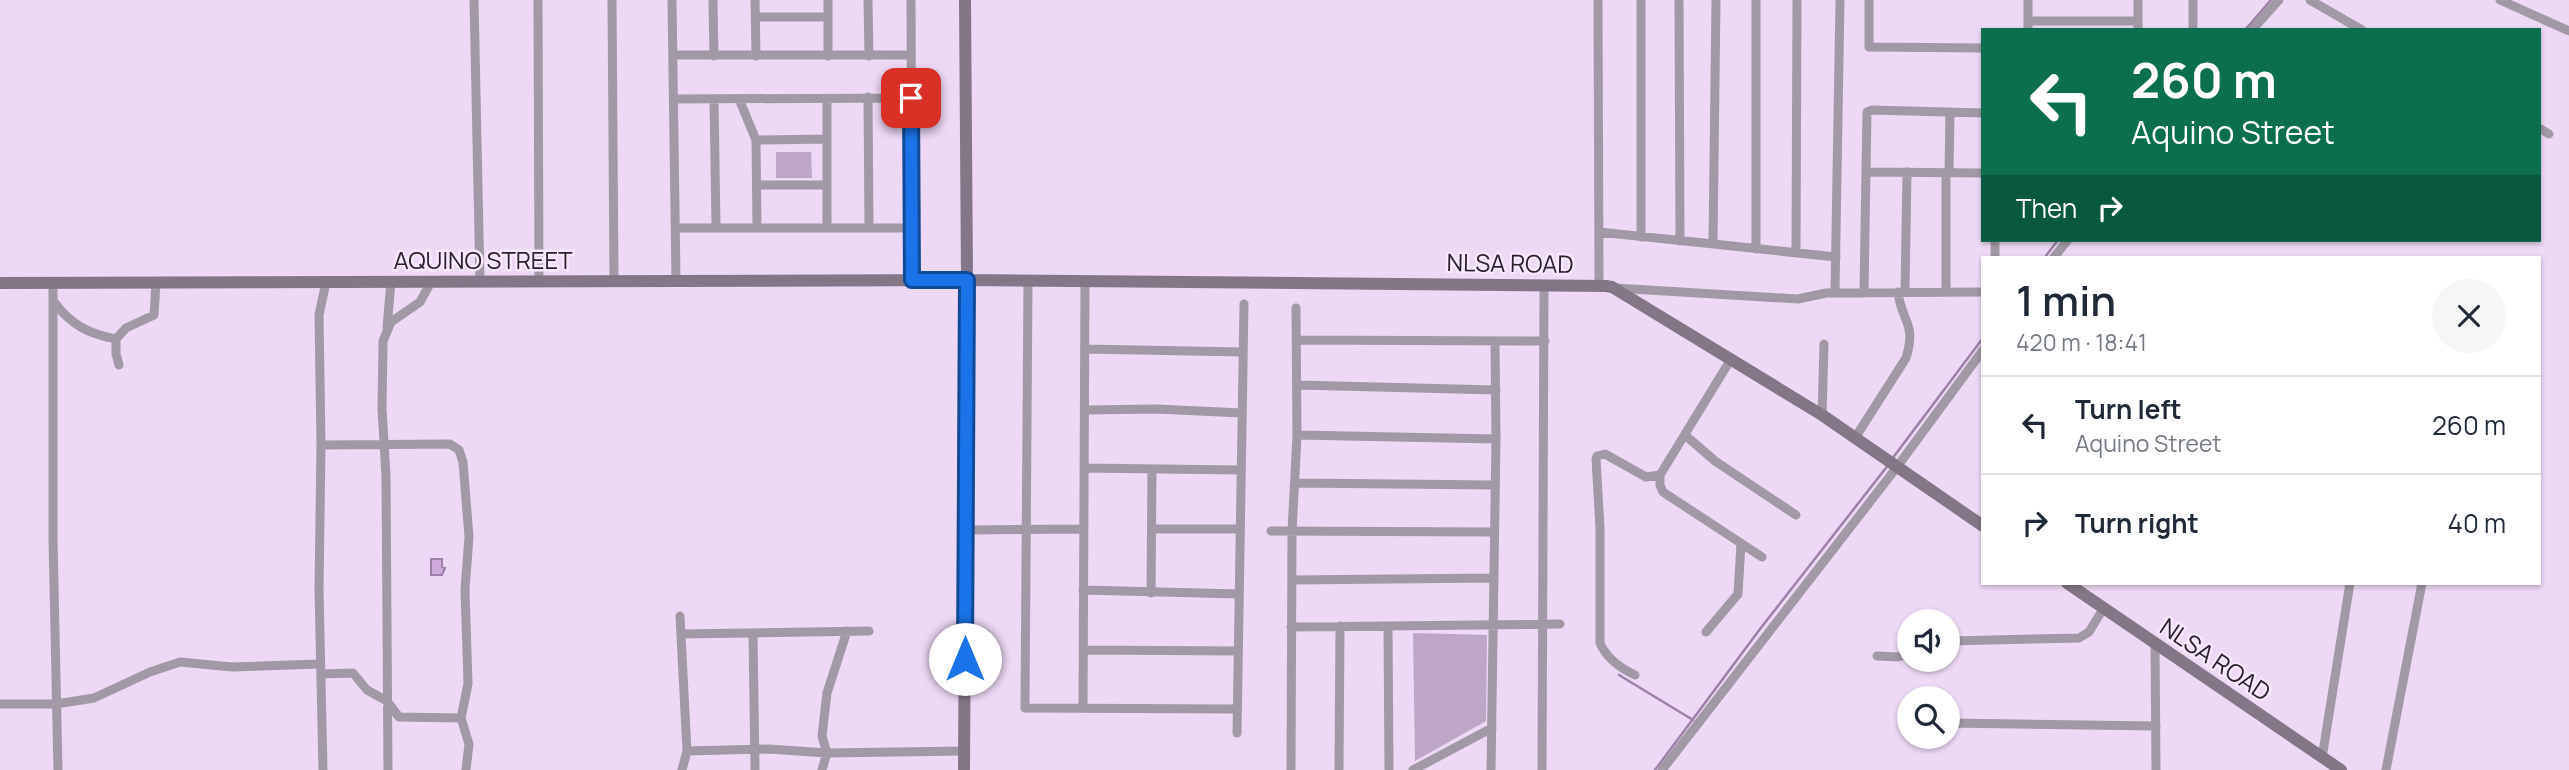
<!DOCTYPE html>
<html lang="en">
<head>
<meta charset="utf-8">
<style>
  body { margin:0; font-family:Manrope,sans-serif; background:#f6f6f7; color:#1f2937; height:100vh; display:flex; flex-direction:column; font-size:26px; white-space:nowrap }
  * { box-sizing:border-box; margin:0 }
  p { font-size:23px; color:#747a83 }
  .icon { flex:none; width:38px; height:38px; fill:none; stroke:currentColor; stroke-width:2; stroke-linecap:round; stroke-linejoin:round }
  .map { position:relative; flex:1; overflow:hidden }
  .panel { position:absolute; left:1981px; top:256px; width:560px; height:329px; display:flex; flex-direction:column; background:#fff; border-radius:0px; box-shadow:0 2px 5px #0004 }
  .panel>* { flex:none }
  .hud { position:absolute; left:1981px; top:28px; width:560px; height:214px; border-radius:0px; box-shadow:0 2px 5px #0004; background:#0b6e4f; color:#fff; overflow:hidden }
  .tools { position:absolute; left:1897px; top:609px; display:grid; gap:14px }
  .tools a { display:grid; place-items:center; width:63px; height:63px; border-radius:50%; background:#fff; box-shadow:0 2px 5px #0004; font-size:35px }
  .pin { position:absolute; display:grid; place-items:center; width:60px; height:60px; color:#fff; margin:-30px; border-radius:14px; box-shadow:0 4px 10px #0006 }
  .me { position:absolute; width:77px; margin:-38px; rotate:0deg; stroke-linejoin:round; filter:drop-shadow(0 0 5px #0008) }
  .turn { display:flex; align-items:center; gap:24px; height:147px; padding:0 35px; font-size:32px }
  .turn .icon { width:91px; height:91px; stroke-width:2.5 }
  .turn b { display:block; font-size:49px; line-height:60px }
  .then { display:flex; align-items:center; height:66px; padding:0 35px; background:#0003; gap:14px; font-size:26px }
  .round { display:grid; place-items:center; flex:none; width:74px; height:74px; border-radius:37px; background:#f6f6f7 }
  .summary { display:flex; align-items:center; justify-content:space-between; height:119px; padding:0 35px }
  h1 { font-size:42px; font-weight:600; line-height:52px }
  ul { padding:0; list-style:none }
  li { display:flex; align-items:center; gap:21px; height:98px; padding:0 35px; border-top:2px solid #e0e1e3 }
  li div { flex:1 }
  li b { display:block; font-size:26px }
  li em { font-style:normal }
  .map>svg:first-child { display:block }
</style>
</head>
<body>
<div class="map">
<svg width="2569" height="770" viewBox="0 0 2569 770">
  <rect width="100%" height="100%" fill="#edd8f5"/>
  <path fill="#bea6c6" d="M 776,152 L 811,152 L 812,178 L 776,178 Z
    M 1413,633 L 1487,635 L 1486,721 L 1415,761 Z"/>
  <path fill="#d0abde" stroke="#9e81a8" stroke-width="2" d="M 431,559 L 442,559 L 442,567 L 445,568 L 442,575 L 431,575 Z"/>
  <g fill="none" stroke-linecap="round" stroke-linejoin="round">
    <path stroke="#9e81a8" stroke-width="2.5" d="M 2245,30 L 2271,0
      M 2045,257 L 2058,240
      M 1892,459 L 1983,338
      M 1619,675 L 1693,720
      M 1655,770 L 1760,629 L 1889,464"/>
    <path stroke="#a199a5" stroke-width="9" d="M 474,0 L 480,282
      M 538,0 L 539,281
      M 612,0 L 614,281
      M 672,0 L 676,281
      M 713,0 L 714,56
      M 755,0 L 756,56
      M 828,0 L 828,56
      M 868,0 L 869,56
      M 911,0 L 912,280
      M 1598,0 L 1599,286
      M 1641,0 L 1641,237
      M 1679,0 L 1680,241
      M 1869,0 L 1869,47 L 1983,48
      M 2193,0 L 2193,28
      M 2310,0 L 2362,30
      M 2500,0 L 2569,31
      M 756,17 L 828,17
      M 2028,21 L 2138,21
      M 2028,30 L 2028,0
      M 2138,30 L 2138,0
      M 2252,30 L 2279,0
      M 673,55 L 911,55
      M 868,97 L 869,227
      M 674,99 L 911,98
      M 714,99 L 716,227
      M 739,99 L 756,140 L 757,227
      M 827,99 L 827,227
      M 2539,128 L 2549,134
      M 756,140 L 827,139
      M 1866,172 L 1983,173
      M 1946,172 L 1946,292
      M 1949,172 L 1950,113
      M 757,185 L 827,185
      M 676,228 L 911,228
      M 1599,232 L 1836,257
      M 1713,244 L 1716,0
      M 1756,249 L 1756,0
      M 1796,253 L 1797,0
      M 1995,257 L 1995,240
      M 2054,257 L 2068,240
      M 1028,281 L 1025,708 L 1237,709
      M 53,283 L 53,540 L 58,770
      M 1615,288 L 1798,299 L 1826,293 L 1983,292
      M 1905,292 L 1907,172
      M 1835,293 L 1840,0
      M 1864,293 L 1867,112 L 1872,110 L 1983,113
      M 54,302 C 71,325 89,334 116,339
      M 387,327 L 391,282
      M 1297,340 L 1545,341
      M 1085,349 L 1243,352
      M 1731,359 L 1660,475 L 1660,485 L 1663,492 L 1762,557
      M 119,365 L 116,354 L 116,339 L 126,328 L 154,315 L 156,282
      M 1297,385 L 1496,390
      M 1085,410 L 1156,409 L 1242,413
      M 1822,415 L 1824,344
      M 1297,435 L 1496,439
      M 1685,435 L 1715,461 L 1796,515
      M 1855,438 L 1906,358 C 1917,323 1901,321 1898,292
      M 321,445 L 450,444 L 459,450 L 463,462 L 469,537 L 465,589 L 468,684 L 461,718
      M 1084,468 L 1241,470
      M 1295,483 L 1495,485
      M 1152,529 L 1240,529
      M 965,530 L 1084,529
      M 1271,531 L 1493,532
      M 1293,580 L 1494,578
      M 1083,590 L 1239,594
      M 1151,593 L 1152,469
      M 680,616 L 687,751 L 682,770
      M 1388,626 L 1389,770
      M 1291,627 L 1560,624
      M 1706,632 L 1738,594 L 1741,544
      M 753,633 L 755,770
      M 681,634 L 869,631
      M 1948,641 L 2079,638 L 2089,632 L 2103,609
      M 2155,645 L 2156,770
      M 1083,650 L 1238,651
      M 1877,656 L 1898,657 L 1909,654
      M 321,674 L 353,673 L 367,690 L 387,701 L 399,717 L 461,718 L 469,744 L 466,770
      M 1635,675 C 1620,668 1607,659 1600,643 L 1600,528 L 1596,459 L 1597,456 L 1605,454 L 1646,477 L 1660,475
      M 0,704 L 56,704 L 94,698 L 150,672 L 180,662 L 232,667 L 320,664
      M 1083,708 L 1085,281
      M 1948,723 L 2156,726
      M 1237,733 L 1244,304
      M 687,751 L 769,749 L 827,753 L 964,751
      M 2322,758 L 2350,583
      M 323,770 L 319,590 L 321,445 L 319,315 L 326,282
      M 388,770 L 386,476 L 382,409 L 383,341 L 391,322 L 420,302 L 431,282
      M 822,770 L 827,753 L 822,736 L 827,693 L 847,631
      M 1291,770 L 1292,532 L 1297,435 L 1296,308
      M 1339,770 L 1340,626
      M 1413,770 L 1492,728
      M 1491,770 L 1496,439 L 1495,342
      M 1542,770 L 1544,285
      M 1662,770 L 1897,467 L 1983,350
      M 2386,770 L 2422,583"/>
    <path stroke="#837687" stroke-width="12" d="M 0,283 L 967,280 L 1606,286 L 1612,287 L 1822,415 L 1983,526
      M 2067,583 L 2341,770
      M 964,770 L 967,280 L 965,0"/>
  </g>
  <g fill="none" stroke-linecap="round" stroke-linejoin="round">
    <defs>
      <path id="route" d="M 911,98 L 912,280 L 967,280 L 965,659"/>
    </defs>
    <use href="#route" stroke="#114b97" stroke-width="18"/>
    <use href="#route" stroke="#1a73e8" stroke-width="12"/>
  </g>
  <g text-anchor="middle" stroke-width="5" stroke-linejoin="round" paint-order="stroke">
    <g font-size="24" fill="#28202b" stroke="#f8e7fe">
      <text x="483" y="269">AQUINO STREET</text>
      <text transform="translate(1510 264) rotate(1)" y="8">NLSA ROAD</text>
      <text transform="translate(2215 660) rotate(34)" y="8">NLSA ROAD</text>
    </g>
  </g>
</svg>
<div class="tools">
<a><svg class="icon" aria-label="sound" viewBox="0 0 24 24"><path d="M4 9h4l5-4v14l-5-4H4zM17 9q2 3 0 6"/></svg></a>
<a><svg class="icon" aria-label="search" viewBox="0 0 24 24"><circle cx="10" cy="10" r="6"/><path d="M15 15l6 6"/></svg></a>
</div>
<div class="pin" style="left:911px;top:98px;background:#d93025"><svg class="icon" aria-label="arrive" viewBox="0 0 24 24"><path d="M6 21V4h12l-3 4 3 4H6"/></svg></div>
<svg class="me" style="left:965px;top:659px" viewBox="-20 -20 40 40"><circle r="19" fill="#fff"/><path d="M0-13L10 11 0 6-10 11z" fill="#1a73e8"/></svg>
<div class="hud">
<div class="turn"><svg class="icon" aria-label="left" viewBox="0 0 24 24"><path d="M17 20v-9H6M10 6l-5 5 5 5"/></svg><div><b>260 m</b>Aquino Street</div></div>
<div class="then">Then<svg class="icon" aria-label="right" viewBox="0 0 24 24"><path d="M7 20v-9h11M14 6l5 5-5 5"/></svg></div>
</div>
<section class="panel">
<div class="summary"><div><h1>1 min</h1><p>420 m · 18:41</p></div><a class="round"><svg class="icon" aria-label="close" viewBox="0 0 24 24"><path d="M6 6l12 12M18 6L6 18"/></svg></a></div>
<ul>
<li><svg class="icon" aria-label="left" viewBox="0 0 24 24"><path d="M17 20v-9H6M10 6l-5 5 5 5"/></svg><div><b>Turn left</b><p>Aquino Street</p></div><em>260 m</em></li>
<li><svg class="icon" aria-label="right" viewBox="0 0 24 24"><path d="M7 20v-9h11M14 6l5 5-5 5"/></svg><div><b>Turn right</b></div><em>40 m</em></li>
</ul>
</section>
</div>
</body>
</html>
